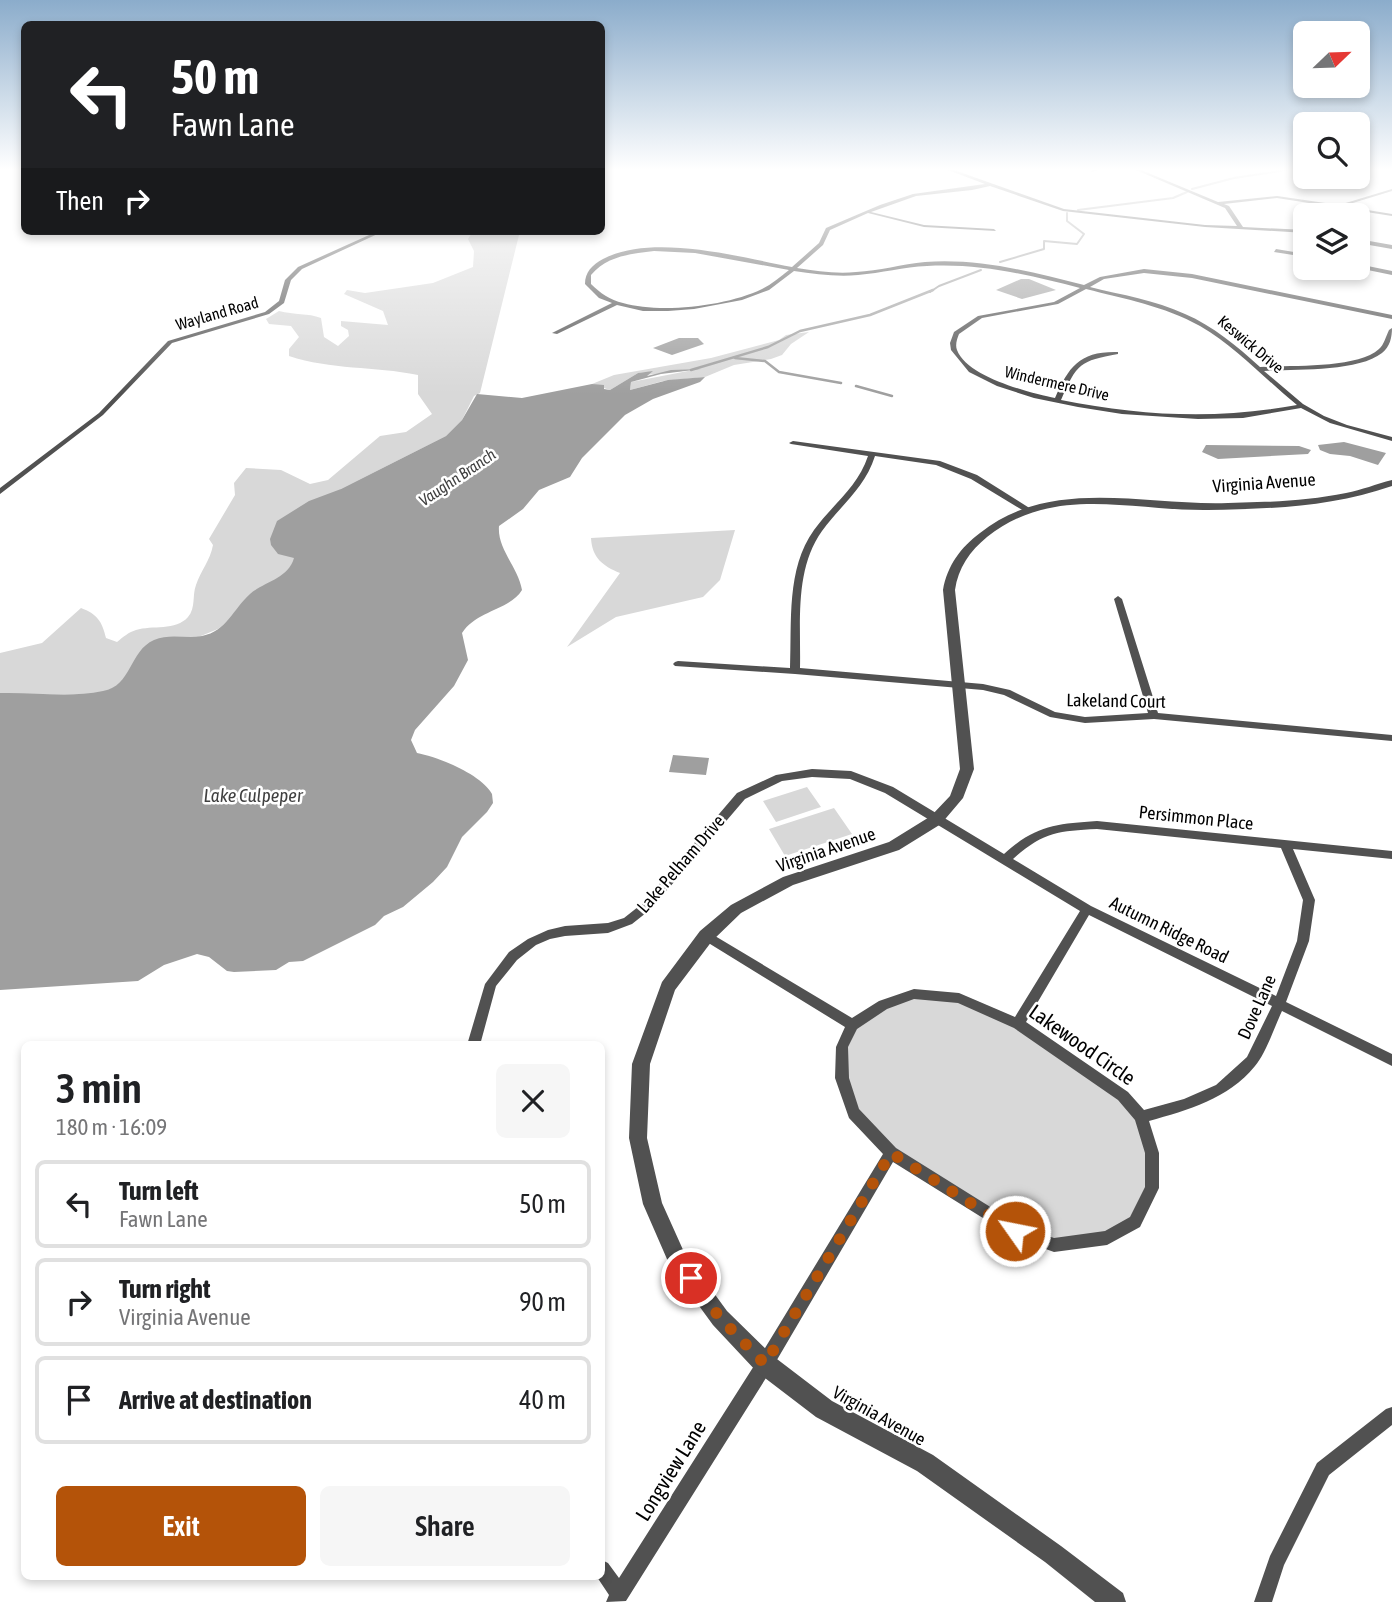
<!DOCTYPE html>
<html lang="en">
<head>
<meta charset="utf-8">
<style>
  body { margin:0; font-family:"Asap Condensed",sans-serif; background:#f6f6f6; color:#202124; height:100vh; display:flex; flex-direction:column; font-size:26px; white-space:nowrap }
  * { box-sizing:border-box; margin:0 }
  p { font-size:23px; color:#757577 }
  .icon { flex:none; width:38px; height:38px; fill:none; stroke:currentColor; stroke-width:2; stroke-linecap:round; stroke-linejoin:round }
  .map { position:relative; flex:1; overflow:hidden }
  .panel { position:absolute; left:21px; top:1041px; width:584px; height:539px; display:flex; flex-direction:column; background:#fff; border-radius:10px; box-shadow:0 4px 10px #0003 }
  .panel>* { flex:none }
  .guide { position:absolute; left:21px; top:21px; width:584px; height:214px; border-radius:10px; box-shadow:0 4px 10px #0003; background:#202124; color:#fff; overflow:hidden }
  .needle { width:46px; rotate:67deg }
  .fabs { position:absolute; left:1293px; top:21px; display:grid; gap:14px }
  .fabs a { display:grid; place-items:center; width:77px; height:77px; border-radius:10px; background:#fff; box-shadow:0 4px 10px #0003; font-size:35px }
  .pin { position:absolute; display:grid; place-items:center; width:60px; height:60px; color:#fff; margin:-30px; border:4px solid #fff; border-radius:50%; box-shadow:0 2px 7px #0007 }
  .me { position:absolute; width:77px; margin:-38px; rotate:303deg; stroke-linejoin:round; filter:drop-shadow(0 0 5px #0008) }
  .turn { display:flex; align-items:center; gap:24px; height:147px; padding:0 35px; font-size:32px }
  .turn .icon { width:91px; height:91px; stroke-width:2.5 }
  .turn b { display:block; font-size:49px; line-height:60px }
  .then { display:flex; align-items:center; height:66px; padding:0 35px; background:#0003; gap:14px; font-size:26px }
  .round { display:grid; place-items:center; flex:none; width:74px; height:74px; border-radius:10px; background:#f6f6f6 }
  .head { display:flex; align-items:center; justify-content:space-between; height:119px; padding:0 35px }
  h1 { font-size:42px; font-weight:600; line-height:52px }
  .action { display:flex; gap:14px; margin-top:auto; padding:14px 35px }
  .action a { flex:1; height:80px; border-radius:10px; background:#b45309; color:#fff; font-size:28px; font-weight:600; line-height:80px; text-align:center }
  .action a+a { background:#f6f6f6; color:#202124 }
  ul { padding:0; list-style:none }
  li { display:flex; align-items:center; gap:21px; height:88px; margin:0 14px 10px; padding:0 21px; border:4px solid #e0e0e0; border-radius:10px }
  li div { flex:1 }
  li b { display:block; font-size:26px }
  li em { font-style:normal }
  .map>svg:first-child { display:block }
</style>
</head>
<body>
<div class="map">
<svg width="1392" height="1602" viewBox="0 0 1392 1602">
  <rect width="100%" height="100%" fill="#fff"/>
  <path fill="#d8d8d8" d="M 473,231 L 520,231 L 480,393 L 474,396 L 462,420 L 446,436 L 341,489 L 293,556 L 297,560 L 288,573 L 218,629 L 196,638 L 122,684 L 99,694 L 0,695 L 0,653 L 42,643 L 81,608 C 97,614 102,621 106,638 L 117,642 C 123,637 129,632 136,630 C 152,625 176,631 188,617 C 196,608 192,595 196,585 C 201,570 210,561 213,545 L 209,539 L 235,495 L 234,483 L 246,468 L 281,470 L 310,484 L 328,480 L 380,436 L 406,432 L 432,414 L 418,394 L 418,375 C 374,366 331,370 289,356 L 289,349 L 299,337 L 291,326 L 269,324 L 266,319 L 279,311 C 294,315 308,313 321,318 L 324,337 L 338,346 L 349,336 L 348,330 L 341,326 L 341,321 L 388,325 L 383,311 L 344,294 L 347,290 L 365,293 L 433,283 L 473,267 L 474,251 L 468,239 Z
    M 809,332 L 791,344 L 782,355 L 771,359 L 734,365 L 705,377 L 663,381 L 630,390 L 631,382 L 693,370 L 645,375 L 649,372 L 638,373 L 610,390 L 592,384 L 614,375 L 711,358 L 779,340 L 786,335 Z
    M 735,530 L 720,580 L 703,597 L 616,617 L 567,647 L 620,573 C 603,566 592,558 591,538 Z
    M 807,787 L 821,807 L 776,822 L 763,801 Z
    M 834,808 L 852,834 L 785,856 L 769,829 Z
    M 914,994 L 959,998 L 1018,1024 L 1123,1096 L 1141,1117 L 1152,1176 L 1135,1222 L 1089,1240 L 1054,1245 L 1015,1231 L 891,1153 L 854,1113 L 842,1047 L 852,1025 Z"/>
  <path fill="#9f9f9f" d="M 1021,279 L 1029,279 L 1056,290 L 1022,299 L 996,290 Z
    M 679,338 L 698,338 L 704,344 L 672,355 L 653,348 Z
    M 701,369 L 661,374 L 631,382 L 630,390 L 668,380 L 705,377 L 700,382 L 653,399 L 625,415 L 582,458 L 570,477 L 539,490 L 523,509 L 499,526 C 497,549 518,567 522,590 C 510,610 477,610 462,633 L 468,660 L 454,686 L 415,730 L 411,740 L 417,753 C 438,757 481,774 492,794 L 493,803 L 487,812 L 462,837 L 447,867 L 433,882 L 403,907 L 384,916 L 375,925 L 303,961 L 289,962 L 276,970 L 234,972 L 227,971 L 209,957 L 197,954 L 164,965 L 138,981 L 0,990 L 0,693 C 33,692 70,698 103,691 C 132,686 129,651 154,640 C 170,633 186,639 202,636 C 227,631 233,609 250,594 C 265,581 288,579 294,558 L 278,554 L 271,545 L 270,539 L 277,521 L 309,501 L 341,489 L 446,436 L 462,420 L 477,394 L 522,398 L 592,384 L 604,385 L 604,389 L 610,390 L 638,373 L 653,371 L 647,376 L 671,370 Z
    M 1344,442 L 1386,453 L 1378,465 L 1350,456 L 1330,454 L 1320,450 L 1318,445 Z
    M 1206,445 L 1299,446 L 1311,450 L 1308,454 L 1218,459 L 1202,452 Z
    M 673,755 L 709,758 L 706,775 L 669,772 Z"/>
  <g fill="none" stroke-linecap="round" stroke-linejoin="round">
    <path stroke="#9f9f9f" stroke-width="2" d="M 1192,189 L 1234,178 L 1286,170
      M 1078,210 L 1173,198 L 1187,192
      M 1000,262 L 1044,249 L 1044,241 L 1077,244 L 1084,234 L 1067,221 L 1067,213
      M 930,292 L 939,286 L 981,270"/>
    <path stroke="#9f9f9f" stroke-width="2.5" d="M 735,358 L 765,361 L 779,372 L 841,383
      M 691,370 L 768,347 L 800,331 L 870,315 L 933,290
      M 856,386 L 892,396"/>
    <path fill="#515151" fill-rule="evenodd" d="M 948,170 L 954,170 L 1064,209 L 1205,225 L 1237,226 L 1225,208 L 1136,170 L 1141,170 L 1218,202 L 1277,196 L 1339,205 L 1392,189 L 1392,191 L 1343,206 L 1392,214 L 1392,216 L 1277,198 L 1224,204 L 1229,206 L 1243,227 L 1306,230 L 1306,233 L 1205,227 L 1063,211 L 990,186 L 972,190 L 916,196 L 871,212 L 924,225 L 994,229 L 996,231 L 924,227 L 868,213 L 830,230 L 823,245 L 797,268 C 817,271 836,274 856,272 C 879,271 902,264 925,262 C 980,258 1032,272 1084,285 L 1100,277 L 1144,269 L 1192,274 L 1392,315 L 1392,319 L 1192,278 L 1144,273 L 1104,279 L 1090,287 C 1122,295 1155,300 1185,314 C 1213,326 1237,346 1260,367 C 1290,365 1357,369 1379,349 C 1384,345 1386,336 1389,330 L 1392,328 C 1392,337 1390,347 1382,353 C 1358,372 1295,369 1264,371 L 1303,404 L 1324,416 L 1347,425 L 1392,437 L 1392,441 L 1330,423 L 1301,408 L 1243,418 L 1198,419 L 1122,414 L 1078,407 L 1034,398 L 997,386 L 969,372 L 951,350 L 950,343 L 954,332 L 978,316 L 1054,302 L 1080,288 C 1029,275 980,263 927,266 C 904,267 881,273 858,275 C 837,277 815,274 794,271 L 769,290 L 742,300 L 694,309 L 668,311 L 643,311 L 617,305 L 557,334 L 552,333 L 612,303 L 599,298 L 585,284 C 585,272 592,265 603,259 C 653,233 739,257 792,267 L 819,243 L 826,228 L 880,205 L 913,194 L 985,184 ZM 654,251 L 695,253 L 789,270 C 780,277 772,284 762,289 C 727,306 661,314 623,303 C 610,300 600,293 591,284 L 591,275 C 607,256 630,254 654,251 ZM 1086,289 C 1125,299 1164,306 1200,326 C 1236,347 1265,379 1297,405 C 1217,420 1141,416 1061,400 C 1077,363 1080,361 1118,354 L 1118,352 C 1080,351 1069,366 1055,398 C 1030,393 967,377 957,350 C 955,345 957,339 959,334 L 982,318 L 1058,304 Z
      M 1092,170 L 1097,170 L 1093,172 L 1091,171 Z
      M 378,231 L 384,231 L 302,269 L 291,280 L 284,303 L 269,314 L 172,343 L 103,415 L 0,494 L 0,488 L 99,413 L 168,341 L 265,312 L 279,301 L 285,280 L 298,267 Z
      M 1358,239 L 1392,245 L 1392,249 L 1358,243 Z
      M 1276,249 L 1306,254 L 1306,257 L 1274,252 Z
      M 1358,264 L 1392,271 L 1392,275 L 1358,268 Z
      M 793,441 L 940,461 L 977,475 L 1031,509 L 1024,511 L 971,479 L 936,465 L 875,456 C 865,488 840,506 822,531 C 794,570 801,624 800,668 L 983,684 L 1010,690 L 1055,712 L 1085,717 L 1148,713 L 1114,599 L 1118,596 L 1122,599 L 1158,713 L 1392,735 L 1392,741 L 1154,719 L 1085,723 L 1050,717 L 1004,695 L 983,690 L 795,674 L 675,666 L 673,664 L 675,662 L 678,661 L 790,668 C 792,622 786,569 814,530 C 833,504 858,487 868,456 L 791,444 L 789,443 Z
      M 812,769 L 851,771 L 893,787 L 1004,854 C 1036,825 1056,824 1097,821 L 1392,851 L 1392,859 L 1293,849 L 1315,900 L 1309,941 L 1286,1002 L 1392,1054 L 1392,1066 L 1282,1011 C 1275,1026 1265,1055 1255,1066 C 1228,1099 1188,1110 1149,1121 L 1159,1153 L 1159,1188 L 1140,1227 L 1107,1245 L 1054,1252 L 1015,1238 L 893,1162 L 771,1370 L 626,1601 L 606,1602 L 609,1595 L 597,1577 L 602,1577 L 602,1560 L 608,1563 L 619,1578 L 759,1358 L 883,1154 L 849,1118 L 835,1078 L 836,1047 L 845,1027 L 702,939 L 700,936 L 702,933 L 706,931 L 710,933 L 852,1018 L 879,1001 L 914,989 L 959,993 L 1015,1017 L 1080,911 L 885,793 L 850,779 L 812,777 L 782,781 L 745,799 L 651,909 L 632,924 L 608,933 L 565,936 L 550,939 L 536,945 L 517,960 L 496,986 L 480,1045 L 467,1045 L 485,984 L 509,952 L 528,939 L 548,930 L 565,926 L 608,923 L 624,918 L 643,903 L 737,793 L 776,775 ZM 1097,829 L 1281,848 L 1303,900 L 1297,941 L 1276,996 L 1091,906 L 1013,859 C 1043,832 1058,831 1097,829 ZM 1089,915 L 1272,1006 L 1247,1057 L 1216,1085 L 1184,1099 L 1144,1110 L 1128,1092 L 1026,1022 ZM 914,999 L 958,1003 L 1014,1028 L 1118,1100 L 1135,1120 L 1145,1153 L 1145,1187 L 1130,1217 L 1105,1231 L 1054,1238 L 1019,1225 L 896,1148 L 859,1109 L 849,1078 L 848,1047 L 857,1029 L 887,1009 Z
      M 1392,1407 L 1392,1425 L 1329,1475 L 1284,1565 L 1272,1602 L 1254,1602 L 1270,1556 L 1317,1463 L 1386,1409 Z"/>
    <path fill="#515151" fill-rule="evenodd" d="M 1392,480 L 1392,486 C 1332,507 1270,509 1208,510 C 1130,511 1054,484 987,537 C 970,551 958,568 955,590 L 974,769 L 963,798 L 941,824 L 899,850 L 793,885 L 741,913 L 712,941 L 675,990 L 650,1064 L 647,1138 L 662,1203 L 684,1252 L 727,1311 L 773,1356 L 832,1401 L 933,1455 L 1061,1546 L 1123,1593 L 1126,1602 L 1095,1602 L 1045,1562 L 917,1471 L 816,1417 L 757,1372 L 713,1325 L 670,1266 L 643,1204 L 629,1138 L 632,1064 L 662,982 L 700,931 L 731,905 L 783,877 L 889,842 L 931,816 L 950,796 L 960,769 L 943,590 C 947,566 961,547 980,533 C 1052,476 1144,506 1228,503 C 1268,502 1307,501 1346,493 C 1362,490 1376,484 1392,480 Z"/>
  </g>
  <linearGradient id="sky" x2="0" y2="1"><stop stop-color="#8baccb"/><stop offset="0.43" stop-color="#fff"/><stop offset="1" stop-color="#fff" stop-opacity="0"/></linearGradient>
  <rect width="1392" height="394" fill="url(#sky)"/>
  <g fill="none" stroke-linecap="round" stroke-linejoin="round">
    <path stroke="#b45309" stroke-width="12" stroke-dasharray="0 21.6" d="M 691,1278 L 720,1318 L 765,1364 L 891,1153 L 1015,1231"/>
  </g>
  <g text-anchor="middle" stroke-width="5" stroke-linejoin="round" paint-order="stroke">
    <g font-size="16" fill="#000" stroke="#fff">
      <text transform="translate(217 313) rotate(-16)" y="6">Wayland Road</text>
      <text transform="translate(1251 344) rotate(40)" y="6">Keswick Drive</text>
      <text transform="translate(1057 383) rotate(13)" y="6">Windermere Drive</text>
    </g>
    <g font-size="16" font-style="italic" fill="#404040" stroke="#fff">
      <text transform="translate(457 477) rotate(-34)" y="6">Vaughn Branch</text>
    </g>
    <g font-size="18" fill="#000" stroke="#fff">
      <text transform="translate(1264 483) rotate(-4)" y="6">Virginia Avenue</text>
      <text transform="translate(1116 701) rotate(1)" y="6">Lakeland Court</text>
      <text transform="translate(1196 818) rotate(6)" y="6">Persimmon Place</text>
      <text transform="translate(826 850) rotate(-19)" y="6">Virginia Avenue</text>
      <text transform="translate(681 864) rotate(-49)" y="6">Lake Pelham Drive</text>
      <text transform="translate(1169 930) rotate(26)" y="6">Autumn Ridge Road</text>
      <text transform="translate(1257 1007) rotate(-66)" y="6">Dove Lane</text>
      <text transform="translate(879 1416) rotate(29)" y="6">Virginia Avenue</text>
    </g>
    <g font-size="19" font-style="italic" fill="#404040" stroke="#fff">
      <text x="253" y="802">Lake Culpeper</text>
    </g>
    <g font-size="21" fill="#000" stroke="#fff">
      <text transform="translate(1082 1045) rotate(35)" y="7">Lakewood Circle</text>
      <text transform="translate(671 1471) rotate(-58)" y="7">Longview Lane</text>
    </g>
  </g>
</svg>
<div class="fabs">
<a><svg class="needle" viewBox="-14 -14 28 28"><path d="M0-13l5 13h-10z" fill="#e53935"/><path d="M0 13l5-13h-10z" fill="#757577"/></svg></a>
<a><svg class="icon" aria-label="search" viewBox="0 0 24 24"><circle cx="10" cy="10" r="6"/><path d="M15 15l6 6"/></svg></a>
<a><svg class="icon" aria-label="layers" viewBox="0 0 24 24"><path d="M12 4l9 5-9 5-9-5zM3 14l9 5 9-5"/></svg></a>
</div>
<div class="pin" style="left:691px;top:1278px;background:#d93025"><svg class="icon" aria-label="arrive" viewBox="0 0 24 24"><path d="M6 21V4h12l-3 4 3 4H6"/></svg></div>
<svg class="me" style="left:1015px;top:1231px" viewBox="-20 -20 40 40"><circle r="17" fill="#b45309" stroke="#fff" stroke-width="3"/><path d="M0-11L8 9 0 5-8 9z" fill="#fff"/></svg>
<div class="guide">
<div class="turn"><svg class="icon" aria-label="left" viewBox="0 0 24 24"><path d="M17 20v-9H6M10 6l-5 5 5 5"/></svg><div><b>50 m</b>Fawn Lane</div></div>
<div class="then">Then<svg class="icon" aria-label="right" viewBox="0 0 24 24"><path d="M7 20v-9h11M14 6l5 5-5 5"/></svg></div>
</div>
<section class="panel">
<div class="head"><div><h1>3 min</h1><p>180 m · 16:09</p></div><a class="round"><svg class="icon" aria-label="close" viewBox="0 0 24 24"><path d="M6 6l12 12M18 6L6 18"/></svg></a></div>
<ul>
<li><svg class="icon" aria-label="left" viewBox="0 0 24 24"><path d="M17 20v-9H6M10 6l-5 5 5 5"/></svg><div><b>Turn left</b><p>Fawn Lane</p></div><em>50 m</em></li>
<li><svg class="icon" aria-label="right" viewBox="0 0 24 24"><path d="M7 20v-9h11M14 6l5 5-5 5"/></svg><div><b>Turn right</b><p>Virginia Avenue</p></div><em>90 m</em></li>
<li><svg class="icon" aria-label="arrive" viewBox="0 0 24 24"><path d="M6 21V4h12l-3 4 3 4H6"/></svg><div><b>Arrive at destination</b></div><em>40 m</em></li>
</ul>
<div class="action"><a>Exit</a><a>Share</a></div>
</section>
</div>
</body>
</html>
